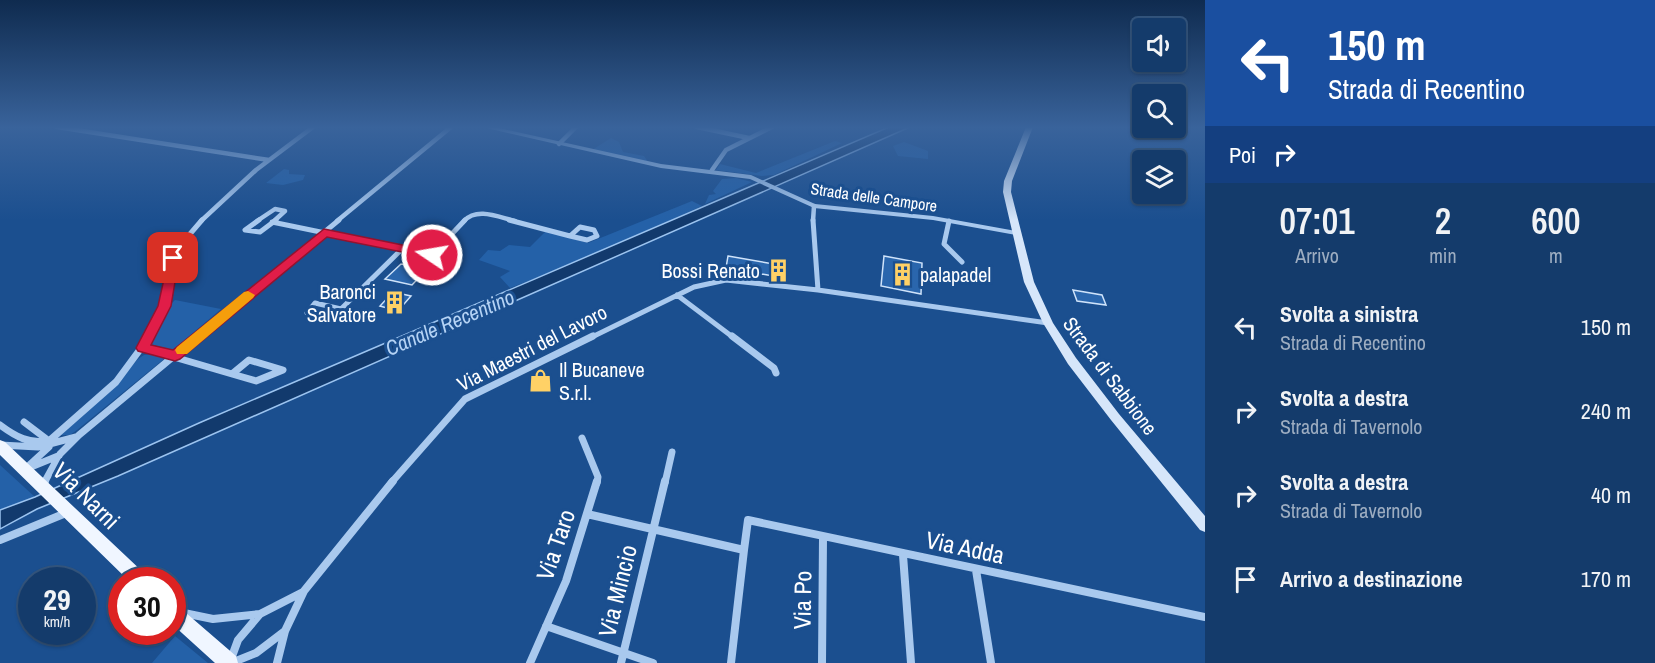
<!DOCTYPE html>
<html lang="it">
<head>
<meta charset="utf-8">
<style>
  body { margin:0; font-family:"Archivo Narrow",sans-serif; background:#214673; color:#f1f3f6; height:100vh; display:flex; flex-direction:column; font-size:22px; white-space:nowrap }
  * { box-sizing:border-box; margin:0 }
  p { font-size:20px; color:#9dadc1 }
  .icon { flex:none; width:33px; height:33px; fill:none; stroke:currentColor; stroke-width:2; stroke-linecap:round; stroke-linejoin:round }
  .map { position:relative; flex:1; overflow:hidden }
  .drawer { display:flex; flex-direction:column; background:#143b6b; width:450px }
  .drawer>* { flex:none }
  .guide { background:#1a4fa0; color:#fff; overflow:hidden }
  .buttons { position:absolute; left:1132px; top:18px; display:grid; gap:12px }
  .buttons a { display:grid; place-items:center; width:54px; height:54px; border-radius:6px; background:#143b6b; box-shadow:0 2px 4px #0004,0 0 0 2px #33557e; font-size:30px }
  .speed { position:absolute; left:18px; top:567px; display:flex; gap:12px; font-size:30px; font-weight:700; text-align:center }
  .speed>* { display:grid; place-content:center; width:78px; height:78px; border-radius:50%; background:#143b6b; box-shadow:0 2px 4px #0004,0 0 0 2px #33557e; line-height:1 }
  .speed small { font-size:15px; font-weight:400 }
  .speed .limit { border:9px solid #d22; background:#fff; color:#111 }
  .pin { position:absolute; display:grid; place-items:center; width:51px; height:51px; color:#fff; margin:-26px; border-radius:12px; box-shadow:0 3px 9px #0006 }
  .me { position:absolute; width:66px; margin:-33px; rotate:282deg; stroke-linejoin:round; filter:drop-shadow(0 0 4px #0008) }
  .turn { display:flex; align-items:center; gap:21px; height:126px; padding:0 24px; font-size:27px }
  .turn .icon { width:78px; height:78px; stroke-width:2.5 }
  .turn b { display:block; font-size:42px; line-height:51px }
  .then { display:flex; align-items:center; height:57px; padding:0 24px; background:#0003; gap:12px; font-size:22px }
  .eta { display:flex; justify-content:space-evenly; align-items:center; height:102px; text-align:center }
  .eta b { font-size:36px; font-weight:600; line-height:42px }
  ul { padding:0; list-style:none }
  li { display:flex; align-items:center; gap:18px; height:84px; padding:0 24px }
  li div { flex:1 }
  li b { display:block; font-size:22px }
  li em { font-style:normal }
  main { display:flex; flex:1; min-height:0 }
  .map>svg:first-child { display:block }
</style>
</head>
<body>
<main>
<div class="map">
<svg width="1205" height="663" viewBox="0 0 1205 663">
  <rect width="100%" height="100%" fill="#1b4f8f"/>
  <path fill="#2461a8" d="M 611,138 L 619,142 L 623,152 L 644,156 L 648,162 L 592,150 Z
    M 835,141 L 842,143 L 774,175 L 762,176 L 716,170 L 720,164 L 756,173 Z
    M 904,142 L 928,151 L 928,159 L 898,156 L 893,146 Z
    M 284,169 L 289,170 L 289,174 L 305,175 L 303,180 L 283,185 L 266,183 Z
    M 736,178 L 752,182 L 705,204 L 709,195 L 716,194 L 713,191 L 722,179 Z
    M 692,201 L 702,206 L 572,264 L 510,288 L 500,277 L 510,271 L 479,260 L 488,250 L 500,251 L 509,245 L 530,247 L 546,231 L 588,243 Z
    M 175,300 L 221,309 L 173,350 L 150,344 L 151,339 L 167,308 Z
    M 158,353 L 165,357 L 164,359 L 77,430 L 70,435 L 61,435 L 108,392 L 138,359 L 144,355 Z
    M 0,465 L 35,497 L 0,510 Z
    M 175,636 L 208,663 L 152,663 Z"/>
  <path fill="#123a6d" stroke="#9cc4f0" stroke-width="1.5" d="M 889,127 L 910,127 L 118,476 L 37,509 L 0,529 L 0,510 L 35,497 L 199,423 Z"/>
  <path fill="#2a66ad" stroke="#cfe3fa" stroke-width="1.5" d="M 728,256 L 785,266 L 785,278 L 726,268 Z
    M 884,256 L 922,263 L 921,294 L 881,286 Z
    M 411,260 L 426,263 L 420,268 L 427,269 L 412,285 L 385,279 L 401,264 L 406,265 Z
    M 1073,290 L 1102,295 L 1106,305 L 1077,301 Z
    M 393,292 L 411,296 L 398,311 L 380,306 Z"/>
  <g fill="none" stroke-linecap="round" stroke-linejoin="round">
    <path stroke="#a9c9ee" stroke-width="4.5" d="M 57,127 L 269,160
      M 697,127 L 749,138
      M 559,144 L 576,127
      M 712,170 L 726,150 L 772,127
      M 201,221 L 256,170 L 313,127
      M 257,221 L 275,209 L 285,211 L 274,221
      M 337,221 L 451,127
      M 464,221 C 477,207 498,217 515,221
      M 813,221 L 814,206"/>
    <path stroke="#a9c9ee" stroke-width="5" d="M 259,220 L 245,230 L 260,232 L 276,220
      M 509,220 L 570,236
      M 813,220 L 818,290
      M 949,221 L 944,244 L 962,262
      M 272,222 L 432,255 L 465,220
      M 580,227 L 594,230 L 597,236 L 587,240 L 570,236 Z
      M 677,295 L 734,338
      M 315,303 L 341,309 L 334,316 L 307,313 Z
      M 341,309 L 403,248
      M 149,338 L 164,307 L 178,248 L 202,220
      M 196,338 L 339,220
      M 590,338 L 694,287 L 726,280 L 818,290 L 1048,323"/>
    <path stroke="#a9c9ee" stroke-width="7" d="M 732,336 L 774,368 L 776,373
      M 143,348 L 232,374
      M 249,360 L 283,370 L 256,381 L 232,374 Z
      M 24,422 L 49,441 L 116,382 L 150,336
      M 0,425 C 16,437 29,444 49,441
      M 582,438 L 598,477 L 597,483
      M 0,445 L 38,447 L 76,437
      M 25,469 L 49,447
      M 26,469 L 58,456
      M 44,483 L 60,454 L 79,435 L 198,336
      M 391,483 L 465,399 L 593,336
      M 665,483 L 672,452"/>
    <path stroke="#a9c9ee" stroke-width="8" d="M 42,486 L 45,481
      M 587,514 L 744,550 L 731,663
      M 0,540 L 66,513
      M 744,550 L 748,520 L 1205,617
      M 903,555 L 911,663
      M 976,570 L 991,663
      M 179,612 L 213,619 L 260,614 L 303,592
      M 546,626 L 653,663
      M 231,659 L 238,640 L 260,614
      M 231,663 L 256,653 L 285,631
      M 277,663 L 285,631 L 304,591 L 393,481
      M 530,663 L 566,581 L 597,481
      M 621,663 L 665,481
      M 822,663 L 823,538"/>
    <path fill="#a9c9ee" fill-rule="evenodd" d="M 482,127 L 494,127 L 661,164 L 751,175 L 815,204 L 933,216 L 1016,231 L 1020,233 L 1016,235 L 933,220 L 814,208 L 750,179 L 661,168 Z"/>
    <path fill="#d6e6fa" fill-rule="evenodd" d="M 1026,127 L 1033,127 L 1012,181 L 1011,192 L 1034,282 L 1053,323 L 1076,358 L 1119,414 L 1205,516 L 1205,532 L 1200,530 L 1111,420 L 1068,364 L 1043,323 L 1024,282 L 1003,192 L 1004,181 Z"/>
    <path fill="#f0f6ff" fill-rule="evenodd" d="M 0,440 L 5,442 L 145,574 L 147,580 L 128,580 L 0,455 Z
      M 172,604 L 178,606 L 236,656 L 238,663 L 215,663 L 172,624 Z"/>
  </g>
  <linearGradient id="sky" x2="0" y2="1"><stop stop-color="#0f2b4f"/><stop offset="0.58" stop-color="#39639b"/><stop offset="1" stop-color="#39639b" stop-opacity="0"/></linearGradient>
  <rect width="1205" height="220" fill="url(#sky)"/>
  <path fill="#e11d48" stroke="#92132f" stroke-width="1.5" d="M 324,229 L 432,251 L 438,255 L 432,258 L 327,237 L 180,359 L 175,361 L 138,351 L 136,348 L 158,306 L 169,256 L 173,255 L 179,258 L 171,306 L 151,345 L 173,350 Z"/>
  <path fill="#f59e0b" d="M 248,291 L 255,295 L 253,298 L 187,354 L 177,354 L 175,350 L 177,347 L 244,292 Z"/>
  <defs>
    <symbol id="building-bare" viewBox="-9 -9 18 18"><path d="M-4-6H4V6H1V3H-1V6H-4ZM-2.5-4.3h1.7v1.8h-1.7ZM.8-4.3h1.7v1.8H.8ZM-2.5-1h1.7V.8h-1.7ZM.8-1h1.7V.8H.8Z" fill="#ffd166" stroke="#1b4f8f" stroke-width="2.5" paint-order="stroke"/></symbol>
    <symbol id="shop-bare" viewBox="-9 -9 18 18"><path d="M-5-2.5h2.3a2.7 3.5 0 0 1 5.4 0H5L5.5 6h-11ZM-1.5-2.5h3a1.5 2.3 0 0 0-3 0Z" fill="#ffd166" stroke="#1b4f8f" stroke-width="2.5" paint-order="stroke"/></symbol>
  </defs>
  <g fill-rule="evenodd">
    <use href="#building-bare" x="762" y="254" width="33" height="33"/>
    <use href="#building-bare" x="886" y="258" width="33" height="33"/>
    <use href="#building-bare" x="378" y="286" width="33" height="33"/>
    <use href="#shop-bare" x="524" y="364" width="33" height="33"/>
  </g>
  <g text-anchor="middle" stroke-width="6" stroke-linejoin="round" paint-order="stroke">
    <g font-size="16" fill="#fff" stroke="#1b4f8f">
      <text transform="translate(874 197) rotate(8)" y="6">Strada delle Campore</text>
    </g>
    <g font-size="20" fill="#fff" stroke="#1b4f8f" text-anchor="end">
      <text x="760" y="278">Bossi Renato</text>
      <text x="920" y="282" text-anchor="start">palapadel</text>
      <text x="376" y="299">Baronci<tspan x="376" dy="23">Salvatore</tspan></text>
      <text x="559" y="377" text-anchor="start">Il Bucaneve<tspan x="559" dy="23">S.r.l.</tspan></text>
    </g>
    <g font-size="20" fill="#fff" stroke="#1b4f8f">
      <text transform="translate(532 348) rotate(-27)" y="7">Via Maestri del Lavoro</text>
      <text transform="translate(1110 376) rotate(53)" y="7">Strada di Sabbione</text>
    </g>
    <g font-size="21" font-style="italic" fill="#b5d3f5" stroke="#1b4f8f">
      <text transform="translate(450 323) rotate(-23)" y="7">Canale Recentino</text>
    </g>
    <g font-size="24" fill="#fff" stroke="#1b4f8f">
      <text transform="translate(86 496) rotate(45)" y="8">Via Narni</text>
      <text transform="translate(556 545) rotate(-71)" y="8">Via Taro</text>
      <text transform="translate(965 548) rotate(12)" y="8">Via Adda</text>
      <text transform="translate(618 591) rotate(-76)" y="8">Via Mincio</text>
      <text transform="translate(803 600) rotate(-89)" y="8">Via Po</text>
    </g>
  </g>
</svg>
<div class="buttons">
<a><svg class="icon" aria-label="sound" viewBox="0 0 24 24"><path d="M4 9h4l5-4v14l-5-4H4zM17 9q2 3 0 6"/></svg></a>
<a><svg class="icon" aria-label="search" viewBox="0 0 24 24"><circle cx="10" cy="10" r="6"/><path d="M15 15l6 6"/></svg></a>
<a><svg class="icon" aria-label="layers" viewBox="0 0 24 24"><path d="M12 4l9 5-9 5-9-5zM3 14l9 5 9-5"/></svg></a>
</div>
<div class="speed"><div>29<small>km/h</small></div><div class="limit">30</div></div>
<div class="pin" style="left:173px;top:258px;background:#d93025"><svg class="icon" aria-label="arrive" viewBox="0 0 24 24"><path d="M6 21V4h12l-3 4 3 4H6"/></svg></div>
<svg class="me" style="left:432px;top:255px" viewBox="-20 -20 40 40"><circle r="17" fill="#e11d48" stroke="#fff" stroke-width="3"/><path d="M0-11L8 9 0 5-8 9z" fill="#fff"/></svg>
</div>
<section class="drawer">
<div class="guide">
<div class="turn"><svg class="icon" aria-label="left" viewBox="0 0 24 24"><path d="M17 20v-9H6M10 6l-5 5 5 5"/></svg><div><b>150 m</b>Strada di Recentino</div></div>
<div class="then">Poi<svg class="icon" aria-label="right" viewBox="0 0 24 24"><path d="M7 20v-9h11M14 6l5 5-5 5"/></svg></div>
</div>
<div class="eta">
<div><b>07:01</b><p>Arrivo</p></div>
<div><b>2</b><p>min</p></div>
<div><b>600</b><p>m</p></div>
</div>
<ul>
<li><svg class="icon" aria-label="left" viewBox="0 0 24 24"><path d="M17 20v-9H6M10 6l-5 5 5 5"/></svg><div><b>Svolta a sinistra</b><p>Strada di Recentino</p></div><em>150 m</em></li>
<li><svg class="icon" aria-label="right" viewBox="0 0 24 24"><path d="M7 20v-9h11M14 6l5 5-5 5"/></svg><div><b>Svolta a destra</b><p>Strada di Tavernolo</p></div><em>240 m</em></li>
<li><svg class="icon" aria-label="right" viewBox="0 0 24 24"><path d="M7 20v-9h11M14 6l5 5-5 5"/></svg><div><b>Svolta a destra</b><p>Strada di Tavernolo</p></div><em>40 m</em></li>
<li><svg class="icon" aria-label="arrive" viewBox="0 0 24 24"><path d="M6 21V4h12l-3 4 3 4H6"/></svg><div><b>Arrivo a destinazione</b></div><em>170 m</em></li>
</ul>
</section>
</main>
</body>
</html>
